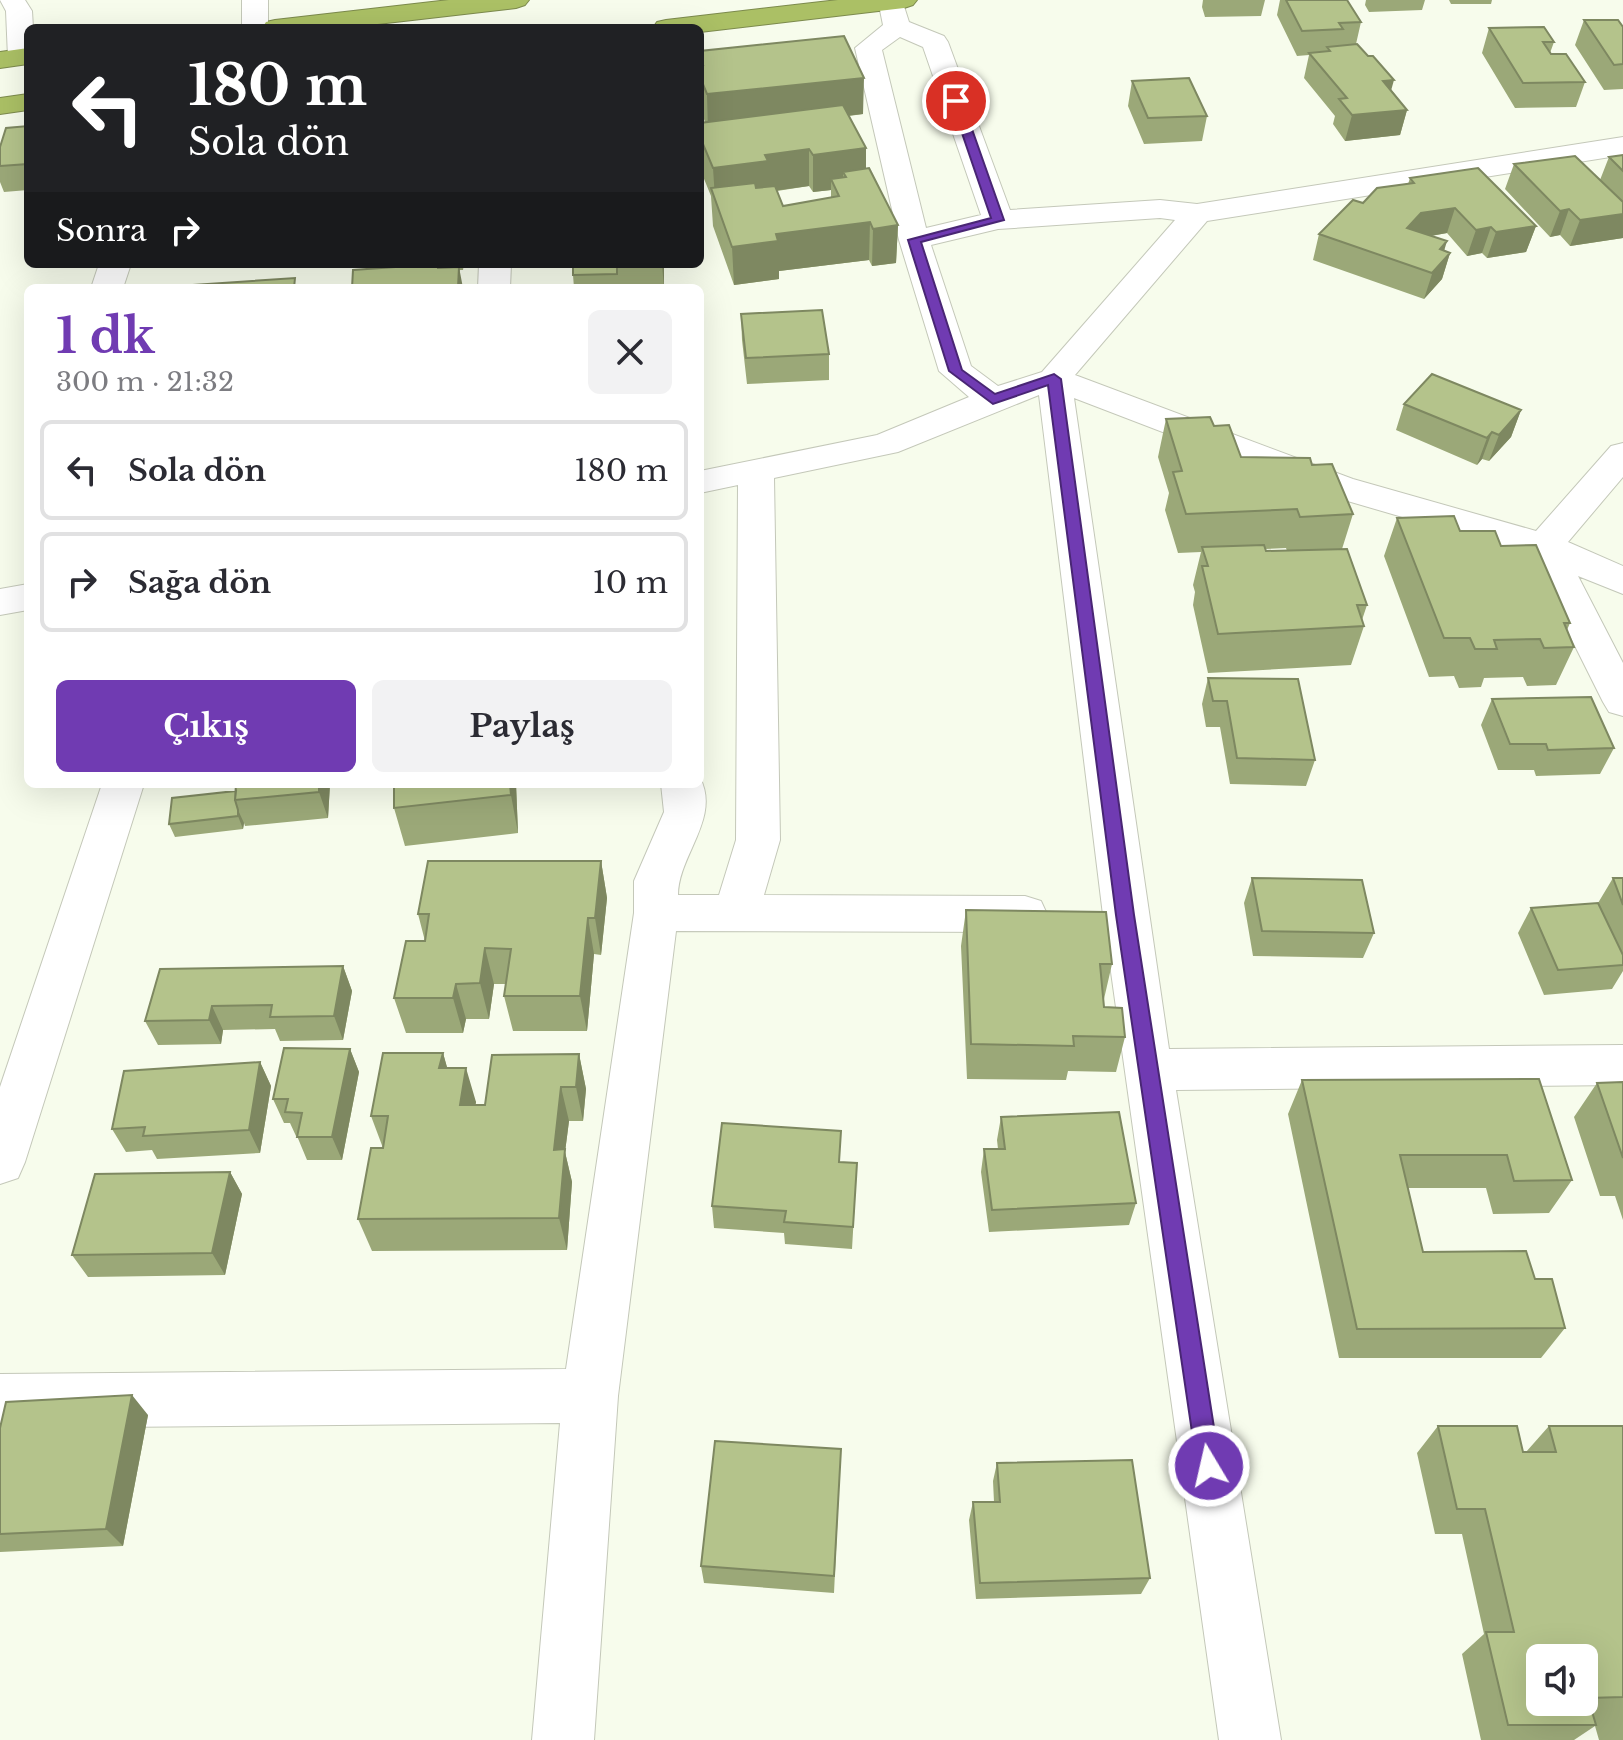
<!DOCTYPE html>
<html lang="tr">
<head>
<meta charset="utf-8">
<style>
  body { margin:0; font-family:"Libre Baskerville",serif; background:#f2f2f3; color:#2b2b33; height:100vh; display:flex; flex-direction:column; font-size:30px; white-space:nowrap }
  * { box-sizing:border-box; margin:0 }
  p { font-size:26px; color:#7c7c81 }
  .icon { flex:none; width:44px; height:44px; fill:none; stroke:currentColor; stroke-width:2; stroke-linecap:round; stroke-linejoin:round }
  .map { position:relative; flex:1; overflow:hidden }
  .side { position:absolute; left:24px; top:284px; width:680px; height:504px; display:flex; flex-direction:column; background:#fff; border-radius:12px; box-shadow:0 8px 32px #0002 }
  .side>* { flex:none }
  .top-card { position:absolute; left:24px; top:24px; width:680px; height:244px; border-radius:12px; box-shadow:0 8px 32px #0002; background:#202124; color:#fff; overflow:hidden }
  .fabs { position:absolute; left:1526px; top:1644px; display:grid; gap:16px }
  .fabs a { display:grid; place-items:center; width:72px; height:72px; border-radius:12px; background:#fff; box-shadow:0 8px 32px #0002; font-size:40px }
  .pin { position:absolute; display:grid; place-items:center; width:68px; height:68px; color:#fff; margin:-34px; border:4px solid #fff; border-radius:50%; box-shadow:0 2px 8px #0007 }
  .me { position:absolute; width:88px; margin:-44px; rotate:351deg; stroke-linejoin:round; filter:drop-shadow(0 0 6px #0008) }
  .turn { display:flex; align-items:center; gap:28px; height:168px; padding:0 32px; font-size:36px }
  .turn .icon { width:104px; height:104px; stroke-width:2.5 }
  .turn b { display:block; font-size:56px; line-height:68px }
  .then { display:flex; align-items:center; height:76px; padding:0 32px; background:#0003; gap:16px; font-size:30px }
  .round { display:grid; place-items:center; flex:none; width:84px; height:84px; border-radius:12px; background:#f2f2f3 }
  .overview { display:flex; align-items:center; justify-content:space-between; height:136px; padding:0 32px }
  h1 { font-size:48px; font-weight:700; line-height:60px; color:#703bb2 }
  .button { display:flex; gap:16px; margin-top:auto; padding:16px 32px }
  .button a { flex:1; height:92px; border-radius:12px; background:#703bb2; color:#fff; font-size:32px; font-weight:700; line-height:92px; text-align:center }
  .button a+a { background:#f2f2f3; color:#2b2b33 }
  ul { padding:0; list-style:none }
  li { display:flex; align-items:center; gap:24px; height:100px; margin:0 16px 12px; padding:0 16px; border:4px solid #e1e1e2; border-radius:12px }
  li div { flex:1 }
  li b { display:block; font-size:30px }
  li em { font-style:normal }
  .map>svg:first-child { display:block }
</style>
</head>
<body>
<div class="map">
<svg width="1623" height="1740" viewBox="0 0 1623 1740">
  <rect width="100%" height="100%" fill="#f7fcec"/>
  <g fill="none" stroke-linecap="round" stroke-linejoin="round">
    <defs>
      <path id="minor" d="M 0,0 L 25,0 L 32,11 L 33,28 L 28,28 L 28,63 L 11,63 L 8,57 L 6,11 Z
        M 242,0 L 268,0 L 268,28 L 242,28 Z
        M 878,0 L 902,0 L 909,22 L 944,36 L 948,42 L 1010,210 L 1160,200 L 1197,204 L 1623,137 L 1623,155 L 1207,221 L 1075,375 L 1353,479 L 1536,531 L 1611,446 L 1623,443 L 1623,477 L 1568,542 L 1623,566 L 1623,594 L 1578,576 L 1623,663 L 1623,716 L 1609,712 L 1603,702 L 1529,554 L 1327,495 L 1074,398 L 1169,1049 L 1623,1045 L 1623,1085 L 1176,1090 L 1281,1740 L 1219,1740 L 1103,915 L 1039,395 L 898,452 L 774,478 L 780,840 L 764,895 L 1025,896 L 1041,901 L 1047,914 L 1041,927 L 1025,932 L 676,931 L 618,1396 L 594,1740 L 532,1740 L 560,1423 L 0,1428 L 0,1374 L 566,1369 L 634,913 L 634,881 L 664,812 L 661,784 L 700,784 L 700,778 C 721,818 678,856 678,895 L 719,895 L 736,840 L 738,485 L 700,493 L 700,471 L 877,435 L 969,397 L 939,371 L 899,240 L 855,48 L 883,25 ZM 900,37 L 923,47 L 981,215 L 926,228 L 882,50 ZM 1160,218 L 1175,220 L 1042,372 L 998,386 L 971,366 L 931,245 L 998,229 Z
        M 99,264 L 131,264 L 123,288 L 91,288 Z
        M 479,264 L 511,264 L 510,288 L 478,288 Z
        M 28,584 L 28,610 L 0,615 L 0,589 Z
        M 102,784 L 144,784 L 25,1162 L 18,1178 L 0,1184 L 0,1087 Z"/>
      <path id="highway" d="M 449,0 L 529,0 L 525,5 L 516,8 L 343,28 L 262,28 L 266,22 L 275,20 Z
        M 838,0 L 917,0 L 913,5 L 904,8 L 700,32 L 700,28 L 653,28 L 657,22 L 666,20 Z
        M 28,48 L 28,64 L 0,68 L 0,52 Z
        M 28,94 L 28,110 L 0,114 L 0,98 Z"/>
    </defs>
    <use href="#minor" stroke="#c4c8b9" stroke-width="2"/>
    <use href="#highway" stroke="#7c8a4d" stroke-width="2"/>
    <use href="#minor" fill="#fff" fill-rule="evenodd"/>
    <use href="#highway" fill="#abc065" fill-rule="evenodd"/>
  </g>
  <path fill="#9ba878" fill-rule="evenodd" d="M 1203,0 L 1265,0 L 1261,16 L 1205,17 L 1202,7 Z
    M 1280,0 L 1347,0 L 1361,22 L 1356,44 L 1407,110 L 1400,135 L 1345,141 L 1333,124 L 1335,116 L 1304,78 L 1309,55 L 1297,56 L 1277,15 Z
    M 1366,0 L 1425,0 L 1422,10 L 1369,12 L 1365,5 Z
    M 1449,0 L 1492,0 L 1491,4 L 1451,4 Z
    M 1584,20 L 1623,27 L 1623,89 L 1604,90 L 1575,45 Z
    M 1489,28 L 1554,42 L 1550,53 L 1585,82 L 1576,107 L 1515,108 L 1482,53 Z
    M 700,51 L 863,114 L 849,116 L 866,148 L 866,169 L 898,225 L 896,263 L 872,266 L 869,260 L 779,271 L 779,279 L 734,285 L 713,226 L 711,196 L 700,169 L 700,123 L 705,122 L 700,108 ZM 809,186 L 813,192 L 831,190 L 831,198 L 783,206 L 777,191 Z
    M 1132,81 L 1207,116 L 1202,141 L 1144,144 L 1128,106 Z
    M 28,126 L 28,190 L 4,192 L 0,182 L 0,147 Z
    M 1623,155 L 1623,238 L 1570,246 L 1560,235 L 1550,237 L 1505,189 L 1514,164 L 1600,180 L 1609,157 Z
    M 1410,178 L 1536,226 L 1526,252 L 1487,258 L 1482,253 L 1467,256 L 1447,233 L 1431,236 L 1444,251 L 1450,253 L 1442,279 L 1424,299 L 1313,260 L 1319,234 L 1363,203 L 1408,184 Z
    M 377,264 L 464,264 L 463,270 L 459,270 L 378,268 Z
    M 573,264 L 664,264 L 664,288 L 574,288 L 573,275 Z
    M 741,314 L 829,354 L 829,380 L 747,384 L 742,340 Z
    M 1404,404 L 1521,410 L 1511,437 L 1489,461 L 1482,459 L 1477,465 L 1396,430 Z
    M 1166,419 L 1214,426 L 1241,457 L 1312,465 L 1353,514 L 1342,549 L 1367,605 L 1362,620 L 1364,626 L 1351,665 L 1208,673 L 1193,605 L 1195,592 L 1193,585 L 1201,552 L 1178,553 L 1165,510 L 1169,493 L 1158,457 ZM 1286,548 L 1287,551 L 1266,551 L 1265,549 Z
    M 1397,518 L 1460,531 L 1501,546 L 1570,623 L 1567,630 L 1574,647 L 1556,685 L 1527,686 L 1523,677 L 1484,678 L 1481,687 L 1459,688 L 1454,676 L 1429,677 L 1384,556 Z
    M 1208,678 L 1315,760 L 1306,786 L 1230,784 L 1220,727 L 1206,727 L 1202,704 Z
    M 1492,699 L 1614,748 L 1600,774 L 1536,776 L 1534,770 L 1498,770 L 1481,725 Z
    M 330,784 L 328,818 L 245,826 L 244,823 L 243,829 L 175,837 L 169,824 L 172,798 Z
    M 394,784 L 516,784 L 518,833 L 405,846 L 394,808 Z
    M 601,861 L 607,898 L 601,955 L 594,954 L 587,1031 L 513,1031 L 504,996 L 506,984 L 494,984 L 489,1019 L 466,1019 L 463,1033 L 406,1033 L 394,998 L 425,941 L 418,914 Z
    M 1252,878 L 1374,933 L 1363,958 L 1253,956 L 1244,903 Z
    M 1613,878 L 1623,878 L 1623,971 L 1612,989 L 1544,995 L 1518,933 L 1531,908 L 1598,903 Z
    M 966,910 L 1112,964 L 1104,999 L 1104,1007 L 1125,1037 L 1116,1072 L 1068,1071 L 1066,1080 L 967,1079 L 961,946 Z
    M 343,966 L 352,991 L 343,1040 L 280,1041 L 275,1029 L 223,1030 L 221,1044 L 158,1045 L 145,1021 Z
    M 350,1049 L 359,1072 L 342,1160 L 307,1160 L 297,1136 L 296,1136 L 290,1123 L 284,1123 L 273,1099 Z
    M 443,1053 L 447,1068 L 476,1102 L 475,1105 L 485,1105 L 579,1054 L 586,1089 L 583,1121 L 569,1121 L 565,1152 L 572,1182 L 567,1250 L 372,1251 L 358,1219 L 383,1148 L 371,1116 Z
    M 260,1062 L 271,1086 L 260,1153 L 157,1159 L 152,1150 L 126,1152 L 112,1129 Z
    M 1539,1079 L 1572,1180 L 1549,1213 L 1493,1214 L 1486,1188 L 1408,1188 L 1423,1252 L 1535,1279 L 1565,1328 L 1541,1358 L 1339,1358 L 1288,1114 L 1302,1080 Z
    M 1623,1082 L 1623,1220 L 1615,1196 L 1600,1196 L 1574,1117 L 1597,1083 Z
    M 1001,1117 L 1136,1203 L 1129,1225 L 989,1232 L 981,1172 L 984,1149 L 998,1149 L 997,1140 Z
    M 840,1162 L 857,1163 L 852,1249 L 785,1244 L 784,1233 L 714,1228 L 712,1206 Z
    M 230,1172 L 242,1194 L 225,1275 L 88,1277 L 72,1255 Z
    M 148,1415 L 123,1546 L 0,1552 L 0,1428 Z
    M 1438,1426 L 1523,1452 L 1526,1452 L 1549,1426 L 1623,1426 L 1623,1740 L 1599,1740 L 1595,1726 L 1574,1740 L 1481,1740 L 1462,1654 L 1484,1634 L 1462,1534 L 1435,1534 L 1417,1453 Z
    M 841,1449 L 834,1593 L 704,1583 L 701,1566 Z
    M 997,1463 L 1150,1578 L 1141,1594 L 976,1599 L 969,1520 L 973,1502 L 994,1502 L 993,1481 Z"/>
  <path fill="#7e8861" d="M 864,78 L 863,114 L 708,131 L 707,94 Z
    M 1394,80 L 1387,105 L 1383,81 Z
    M 1407,110 L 1400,135 L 1345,141 L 1352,115 Z
    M 866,148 L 866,185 L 846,177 L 843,172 L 843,188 L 831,179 L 831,190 L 813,192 L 813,155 Z
    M 809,149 L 809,186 L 715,199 L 713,168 L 765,155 Z
    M 1455,208 L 1447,233 L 1413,239 L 1407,228 L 1421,213 Z
    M 1569,209 L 1560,235 L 1550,237 L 1560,211 Z
    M 1623,214 L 1623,238 L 1570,246 L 1580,220 Z
    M 870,222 L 869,260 L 779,271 L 779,279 L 734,285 L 732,247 L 776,234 Z
    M 898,225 L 896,263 L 872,266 L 873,229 Z
    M 1536,226 L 1526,252 L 1487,258 L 1496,232 Z
    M 1491,227 L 1482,253 L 1467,256 L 1476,230 Z
    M 1447,241 L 1440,265 L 1450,253 L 1442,279 L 1424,299 L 1440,249 Z
    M 662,264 L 664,264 L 664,288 Z
    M 459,267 L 463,288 L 458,288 Z
    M 1521,410 L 1511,437 L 1489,461 L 1499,435 Z
    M 1492,432 L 1482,459 L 1477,465 L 1487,438 Z
    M 319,784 L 330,784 L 328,818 L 319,792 Z
    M 510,784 L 516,784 L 518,833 L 511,795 Z
    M 238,810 L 244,823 L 243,829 L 238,816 Z
    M 601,861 L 607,898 L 601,955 L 595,918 Z
    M 588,918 L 594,954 L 587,1031 L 580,996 Z
    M 485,948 L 494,984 L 489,1019 L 480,983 Z
    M 343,966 L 352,991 L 343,1040 L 334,1016 Z
    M 456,984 L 466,1019 L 463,1033 L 453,998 Z
    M 212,1006 L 223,1030 L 221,1044 L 209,1020 Z
    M 350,1049 L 359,1072 L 342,1160 L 332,1137 Z
    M 443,1053 L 453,1088 L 439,1068 Z
    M 579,1054 L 586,1089 L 583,1121 L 576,1087 Z
    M 260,1062 L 271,1086 L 260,1153 L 249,1130 Z
    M 466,1068 L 476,1102 L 470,1139 L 460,1105 Z
    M 561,1087 L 569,1121 L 565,1152 L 572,1182 L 567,1250 L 559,1218 L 554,1150 Z
    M 230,1172 L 242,1194 L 225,1275 L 212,1253 Z
    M 132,1395 L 148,1415 L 123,1546 L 106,1529 Z"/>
  <path fill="#b4c38b" stroke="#7e8861" stroke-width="2" fill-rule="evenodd" d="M 1286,0 L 1347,0 L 1361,22 L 1339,23 L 1343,29 L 1302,31 Z
    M 1584,20 L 1618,20 L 1623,27 L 1623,64 L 1614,65 Z
    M 1544,27 L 1554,42 L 1543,42 L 1551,54 L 1566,54 L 1585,82 L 1523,83 L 1489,28 Z
    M 844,36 L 864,78 L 707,94 L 700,77 L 700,65 L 703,65 L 700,57 L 700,51 Z
    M 1357,44 L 1368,56 L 1373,56 L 1394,80 L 1383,81 L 1407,110 L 1352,115 L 1339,99 L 1347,98 L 1309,53 L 1330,51 L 1327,47 Z
    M 1189,78 L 1207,116 L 1148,118 L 1132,81 Z
    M 843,105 L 866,148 L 813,155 L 809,149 L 765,155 L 768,161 L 713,168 L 700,137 L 700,123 Z
    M 28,126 L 28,164 L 0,166 L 0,147 L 6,128 Z
    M 1623,155 L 1623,171 L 1609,157 Z
    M 1575,156 L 1623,202 L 1623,214 L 1580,220 L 1569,209 L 1560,211 L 1514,164 Z
    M 869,168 L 898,225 L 873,229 L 870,222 L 776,234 L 778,241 L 732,247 L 711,188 L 755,183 L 756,188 L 775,186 L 783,206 L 839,196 L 831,179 L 846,177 L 843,172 Z
    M 1478,168 L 1536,226 L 1496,232 L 1491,227 L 1476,230 L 1455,208 L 1421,213 L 1407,228 L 1447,241 L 1440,249 L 1450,253 L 1432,273 L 1319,234 L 1353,200 L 1363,203 L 1377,188 L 1414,183 L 1410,178 Z
    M 438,264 L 438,268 L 459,267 L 458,288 L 352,288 L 353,270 Z
    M 573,264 L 662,264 L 662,266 L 617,267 L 617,274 L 573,275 Z
    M 295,278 L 294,288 L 162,288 L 163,287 Z
    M 822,310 L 829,354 L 746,358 L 741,314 Z
    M 1432,374 L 1521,410 L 1499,435 L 1492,432 L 1487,438 L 1404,404 Z
    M 1210,417 L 1214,426 L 1229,425 L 1241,457 L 1310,458 L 1312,465 L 1332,464 L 1353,514 L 1300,517 L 1297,509 L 1186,514 L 1173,472 L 1182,471 L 1166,419 Z
    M 1454,516 L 1460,531 L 1495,531 L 1501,546 L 1536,545 L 1570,623 L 1564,623 L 1574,647 L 1544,648 L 1540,639 L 1494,640 L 1497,649 L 1475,649 L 1470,638 L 1444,638 L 1397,518 Z
    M 1264,545 L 1266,551 L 1347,549 L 1367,605 L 1357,605 L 1364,626 L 1218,634 L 1202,566 L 1208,566 L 1202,547 Z
    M 1208,678 L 1298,679 L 1315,760 L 1237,758 L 1227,701 L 1213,701 Z
    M 1591,697 L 1614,748 L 1548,750 L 1546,744 L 1510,744 L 1492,699 Z
    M 236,784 L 319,784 L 319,792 L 235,800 Z
    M 394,784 L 510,784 L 511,795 L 394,808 Z
    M 236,791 L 235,800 L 238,810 L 238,816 L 169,824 L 172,798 Z
    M 428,861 L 601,861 L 595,918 L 588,918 L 580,996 L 504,996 L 511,949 L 485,948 L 480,983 L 456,984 L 453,998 L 394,998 L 406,941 L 425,941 L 429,914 L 418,914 Z
    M 1252,878 L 1362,880 L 1374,933 L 1262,931 Z
    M 1613,878 L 1623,878 L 1623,905 Z
    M 1598,903 L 1623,955 L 1623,965 L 1558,970 L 1531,908 Z
    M 966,910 L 1106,912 L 1112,964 L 1100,964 L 1104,1007 L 1122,1008 L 1125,1037 L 1073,1036 L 1074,1046 L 971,1044 Z
    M 343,966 L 334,1016 L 270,1017 L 272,1005 L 212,1006 L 209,1020 L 145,1021 L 160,969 Z
    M 284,1048 L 350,1049 L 332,1137 L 297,1137 L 302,1113 L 285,1112 L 288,1099 L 273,1099 Z
    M 383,1053 L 443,1053 L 439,1068 L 466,1068 L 460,1105 L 485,1105 L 492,1055 L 579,1054 L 576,1087 L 561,1087 L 554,1150 L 565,1149 L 559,1218 L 358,1219 L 371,1148 L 383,1148 L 388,1116 L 371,1116 Z
    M 260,1062 L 249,1130 L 143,1136 L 145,1127 L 112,1129 L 124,1071 Z
    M 1539,1079 L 1572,1180 L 1514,1181 L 1507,1155 L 1400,1155 L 1423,1252 L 1526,1251 L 1535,1279 L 1552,1279 L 1565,1328 L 1357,1329 L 1302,1080 Z
    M 1623,1082 L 1623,1158 L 1597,1083 Z
    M 1119,1112 L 1136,1203 L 992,1210 L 984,1149 L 1005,1149 L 1001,1117 Z
    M 722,1123 L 841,1131 L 839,1162 L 857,1163 L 853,1227 L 784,1222 L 786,1211 L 712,1206 Z
    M 230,1172 L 212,1253 L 72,1255 L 95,1174 Z
    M 132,1395 L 106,1529 L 0,1534 L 0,1428 L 6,1402 Z
    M 1438,1426 L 1517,1426 L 1523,1452 L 1556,1452 L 1549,1426 L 1623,1426 L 1623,1697 L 1588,1698 L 1596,1725 L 1508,1725 L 1486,1632 L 1514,1632 L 1485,1509 L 1457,1509 ZM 1540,1658 L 1584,1658 L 1584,1702 L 1540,1702 Z
    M 715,1441 L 841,1449 L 834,1576 L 701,1566 Z
    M 1132,1460 L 1150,1578 L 980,1583 L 973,1502 L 1000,1502 L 997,1463 Z"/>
  <path fill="#703bb2" stroke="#492674" stroke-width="2" d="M 956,98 L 962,101 L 1004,220 L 921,242 L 962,370 L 995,394 L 1054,374 L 1061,379 L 1134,915 L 1220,1466 L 1217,1474 L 1209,1478 L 1200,1474 L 1197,1466 L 1116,915 L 1048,385 L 993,404 L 949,371 L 908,240 L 991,218 L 951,101 Z"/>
</svg>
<div class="fabs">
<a><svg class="icon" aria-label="sound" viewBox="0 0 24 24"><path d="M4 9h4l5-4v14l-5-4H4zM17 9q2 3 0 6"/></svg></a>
</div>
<div class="pin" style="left:956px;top:101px;background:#d93025"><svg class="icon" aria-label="arrive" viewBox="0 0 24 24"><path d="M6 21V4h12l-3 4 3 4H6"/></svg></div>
<svg class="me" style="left:1209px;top:1466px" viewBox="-20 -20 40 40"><circle r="17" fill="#703bb2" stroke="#fff" stroke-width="3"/><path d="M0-11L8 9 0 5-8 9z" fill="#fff"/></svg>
<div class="top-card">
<div class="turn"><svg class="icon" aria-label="left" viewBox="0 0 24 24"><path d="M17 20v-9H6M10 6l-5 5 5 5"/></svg><div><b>180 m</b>Sola dön</div></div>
<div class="then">Sonra<svg class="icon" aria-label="right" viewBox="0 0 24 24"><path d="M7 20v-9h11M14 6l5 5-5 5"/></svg></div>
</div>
<section class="side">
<div class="overview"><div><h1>1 dk</h1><p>300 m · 21:32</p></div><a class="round"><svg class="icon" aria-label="close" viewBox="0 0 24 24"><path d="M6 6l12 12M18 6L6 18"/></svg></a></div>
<ul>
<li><svg class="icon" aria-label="left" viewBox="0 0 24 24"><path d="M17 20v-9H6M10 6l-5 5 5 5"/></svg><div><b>Sola dön</b></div><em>180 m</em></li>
<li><svg class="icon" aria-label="right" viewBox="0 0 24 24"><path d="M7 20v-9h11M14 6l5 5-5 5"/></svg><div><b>Sağa dön</b></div><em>10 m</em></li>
</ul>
<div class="button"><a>Çıkış</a><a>Paylaş</a></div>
</section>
</div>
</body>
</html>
